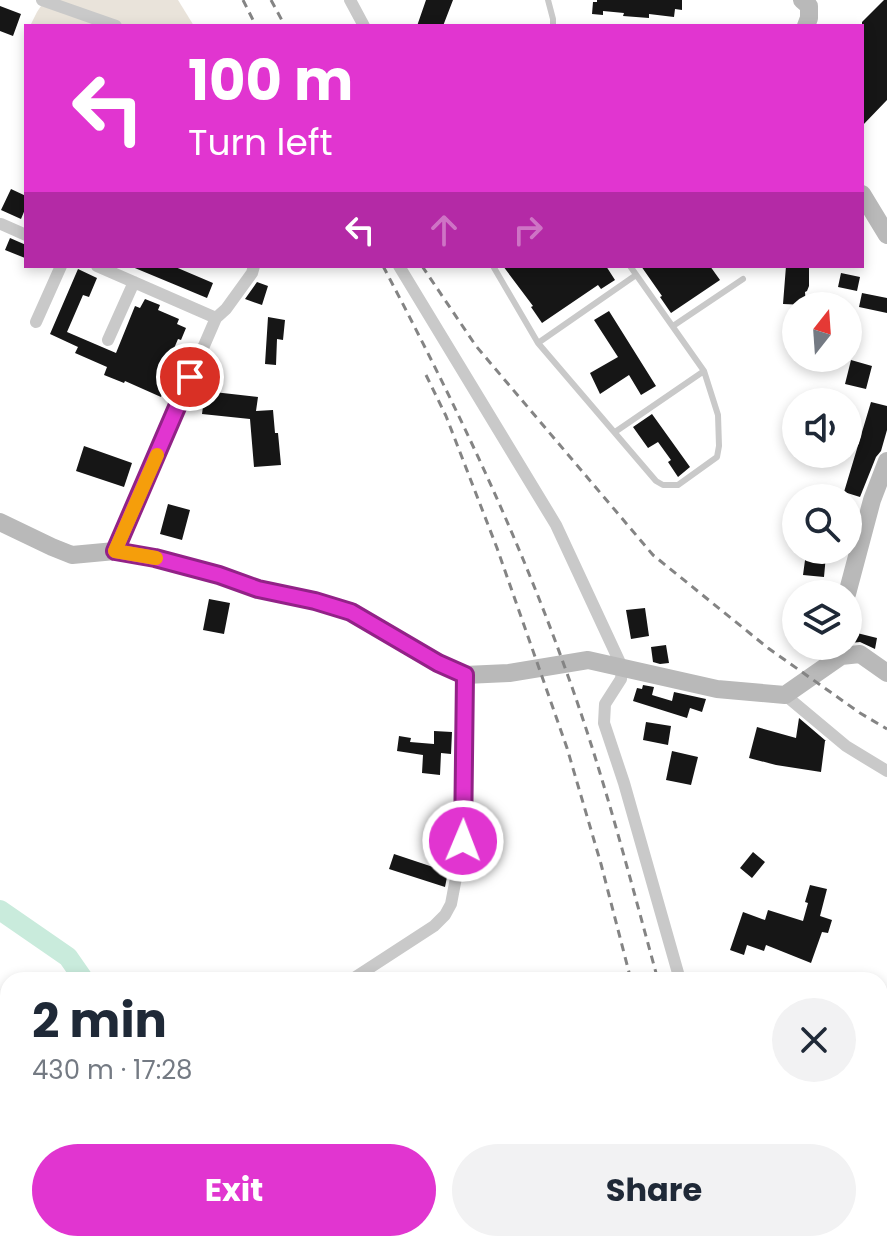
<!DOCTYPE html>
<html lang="en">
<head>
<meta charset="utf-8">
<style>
  body { margin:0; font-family:Poppins,sans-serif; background:#f2f2f3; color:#1f2937; height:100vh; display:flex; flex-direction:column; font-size:30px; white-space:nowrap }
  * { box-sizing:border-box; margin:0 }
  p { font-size:26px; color:#747a83 }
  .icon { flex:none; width:44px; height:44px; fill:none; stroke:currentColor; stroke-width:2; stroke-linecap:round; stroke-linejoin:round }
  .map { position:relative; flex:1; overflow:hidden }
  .details { position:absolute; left:0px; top:972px; width:888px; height:280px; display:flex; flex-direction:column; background:#fff; border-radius:24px 24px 0 0; box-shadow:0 4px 12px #0003 }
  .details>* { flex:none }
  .banner { position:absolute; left:24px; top:24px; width:840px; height:244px; border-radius:0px; box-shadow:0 4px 12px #0003; background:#e135d0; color:#fff; overflow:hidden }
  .needle { width:52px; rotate:17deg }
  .fabs { position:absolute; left:782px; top:292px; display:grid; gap:16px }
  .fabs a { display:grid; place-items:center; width:80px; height:80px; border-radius:50%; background:#fff; box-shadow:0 4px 12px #0003; font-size:40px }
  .pin { position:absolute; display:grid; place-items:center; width:68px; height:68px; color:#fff; margin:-34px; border:4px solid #fff; border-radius:50%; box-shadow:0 2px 8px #0007 }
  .me { position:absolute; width:88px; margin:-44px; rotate:1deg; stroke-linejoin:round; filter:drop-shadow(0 0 6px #0008) }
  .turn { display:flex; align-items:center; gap:28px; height:168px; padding:0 32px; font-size:36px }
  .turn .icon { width:104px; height:104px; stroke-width:2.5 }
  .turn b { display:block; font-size:56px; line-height:68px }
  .lanes { display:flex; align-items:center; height:76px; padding:0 32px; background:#0003; justify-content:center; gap:40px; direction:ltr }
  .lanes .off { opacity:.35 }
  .round { display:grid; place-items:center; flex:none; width:84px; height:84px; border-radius:42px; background:#f2f2f3 }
  .head { display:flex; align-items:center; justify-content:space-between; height:136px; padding:0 32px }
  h1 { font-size:48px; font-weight:700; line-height:60px }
  .button { display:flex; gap:16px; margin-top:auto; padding:16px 32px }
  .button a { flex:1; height:92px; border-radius:48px; background:#e135d0; color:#fff; font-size:32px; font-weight:700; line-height:92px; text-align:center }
  .button a+a { background:#f2f2f3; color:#1f2937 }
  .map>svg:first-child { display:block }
</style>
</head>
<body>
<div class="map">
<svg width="887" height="1252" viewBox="0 0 887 1252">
  <rect width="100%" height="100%" fill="#fff"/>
  <path fill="#e9e3da" d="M 45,0 L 178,0 L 194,26 L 30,26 L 37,12 Z"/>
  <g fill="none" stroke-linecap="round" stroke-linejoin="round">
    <path stroke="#c9ebdc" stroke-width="20" d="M 0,910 L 68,957 L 84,980
      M 251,1244 L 259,1252"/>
  </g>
  <path fill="#161616" d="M 426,0 L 453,0 L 443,26 L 417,26 Z
    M 597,0 L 682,0 L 682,10 L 675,9 L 674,17 L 649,14 L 649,18 L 623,16 L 624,13 L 603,11 L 603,15 L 592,14 L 593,2 L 597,2 Z
    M 884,0 L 887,0 L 887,100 L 862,126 L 862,22 Z
    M 0,6 L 21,14 L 13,36 L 0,31 Z
    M 11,189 L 26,196 L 26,207 L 21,219 L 1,210 Z
    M 10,238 L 26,245 L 25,258 L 5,250 Z
    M 130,266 L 173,266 L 213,283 L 207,298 Z
    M 503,266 L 606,266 L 615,280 L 601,289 L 598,285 L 542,323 L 531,307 L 533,306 Z
    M 641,266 L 710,266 L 720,280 L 671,313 L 660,297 L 662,296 Z
    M 786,266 L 809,266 L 809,286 L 807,291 L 805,292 L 806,305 L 783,304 Z
    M 78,269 L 97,278 L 89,297 L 83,295 L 67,332 L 116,353 L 135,306 L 140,308 L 145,299 L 160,305 L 158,310 L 179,319 L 177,324 L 186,328 L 181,340 L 178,339 L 162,377 L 168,380 L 161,397 L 125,381 L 124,383 L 104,375 L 107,367 L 75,353 L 78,347 L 50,334 Z
    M 841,273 L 860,277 L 857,291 L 838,287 Z
    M 257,282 L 268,286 L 262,305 L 245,299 Z
    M 862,293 L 887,298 L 887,313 L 859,307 Z
    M 609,311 L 656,386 L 641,395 L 629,375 L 600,394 L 590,373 L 618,357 L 594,320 Z
    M 268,317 L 285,320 L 283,340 L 277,339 L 276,365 L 265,364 Z
    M 851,360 L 872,366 L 866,389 L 845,384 Z
    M 205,391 L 258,397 L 256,411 L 273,410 L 275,433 L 278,433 L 281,465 L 254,467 L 250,419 L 202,414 Z
    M 871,402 L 887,406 L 887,430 L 881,451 L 876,457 L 860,497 L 844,492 Z
    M 652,414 L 690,467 L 678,477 L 668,462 L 671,460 L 658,442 L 648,448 L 633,427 Z
    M 84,446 L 132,463 L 124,487 L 76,471 Z
    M 168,504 L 190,510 L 182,540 L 160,534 Z
    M 806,553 L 826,555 L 824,577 L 803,575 Z
    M 209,599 L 230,603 L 224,634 L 203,630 Z
    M 645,608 L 649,636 L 631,639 L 626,610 Z
    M 853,632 L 877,638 L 875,649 L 860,642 L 850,643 Z
    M 666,645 L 669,663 L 660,664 L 653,662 L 651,647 Z
    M 643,685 L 654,687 L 652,695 L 672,701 L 674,692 L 706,699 L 702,712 L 690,708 L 687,718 L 633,701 L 637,688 L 642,689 Z
    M 799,718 L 826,741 L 825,741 L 821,772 L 776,765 L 749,758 L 757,727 L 796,738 Z
    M 646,722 L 671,726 L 668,745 L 643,740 Z
    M 434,731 L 452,732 L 451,754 L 441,753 L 440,775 L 422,773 L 423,755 L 397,751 L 399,736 L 411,738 L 410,742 L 434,744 Z
    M 672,751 L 698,757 L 691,785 L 666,780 Z
    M 753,852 L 765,862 L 752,878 L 740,868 Z
    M 394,854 L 448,872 L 445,887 L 389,869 Z
    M 810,885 L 827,889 L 820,916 L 832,920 L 828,933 L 822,932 L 811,963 L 766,945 L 764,951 L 747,945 L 744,955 L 730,950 L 743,912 L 765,920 L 768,910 L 803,921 L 808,903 L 805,902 Z"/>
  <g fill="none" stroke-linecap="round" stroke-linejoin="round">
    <path stroke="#c9c9c9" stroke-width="6" d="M 548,0 L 553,19 L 553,26
      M 493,266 L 538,343 L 656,481 L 663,485 L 678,485 L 717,457 L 719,446 L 718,415 L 704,371 L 630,266
      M 673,326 L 743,279
      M 538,343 L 636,275
      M 615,432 L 704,371
      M 400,1244 L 401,1252"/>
    <path stroke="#c9c9c9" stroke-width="12" d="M 42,0 L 116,26
      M 350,0 L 364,26
      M 1,224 L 26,235
      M 97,266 L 216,318
      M 399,266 L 556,525 L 622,667 L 621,679 L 605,704 L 604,723 L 624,783 L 680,980
      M 36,322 L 61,266
      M 108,340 L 134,282
      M 115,551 L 216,318 L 226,309 L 252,273 L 254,266
      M 785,695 L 846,746 L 887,771
      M 351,980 L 434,926 L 445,915 L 451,904 L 463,841 L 465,675
      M 880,1050 L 887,1056
      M 880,1144 L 887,1126
      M 660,1244 L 663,1252
      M 761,1244 L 767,1252
      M 839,1252 L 842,1244"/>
    <path stroke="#b9b9b9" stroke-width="18" d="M 802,0 L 809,6 L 809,18 L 806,26
      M 862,194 L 887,235
      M 0,522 L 52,547 L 72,555 L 115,551 L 155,558 L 219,575 L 258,589 L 315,601 L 351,612 L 438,663 L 465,675 L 509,673 L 588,660 L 717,689 L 785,695 L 841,656 L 860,654 L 887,673
      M 847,594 L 872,500 L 887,461"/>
    <path stroke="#848484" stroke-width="3" stroke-dasharray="8 6" stroke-linecap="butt" d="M 243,0 L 256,26
      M 271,0 L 285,26
      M 383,266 C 451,395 515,528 564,665 C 602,768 629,875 658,980
      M 422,266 L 476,346 L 653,555 L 768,648 L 860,713 L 887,729
      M 426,375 L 446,416 L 497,548 L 567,748 L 601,864 L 631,980
      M 701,1244 L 703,1252
      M 727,1244 L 729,1252"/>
  </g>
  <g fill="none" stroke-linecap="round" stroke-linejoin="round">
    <defs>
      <path id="route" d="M 190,377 L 115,551 L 155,558 L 219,575 L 258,589 L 315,601 L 351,612 L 438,663 L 465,675 L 463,841"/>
    </defs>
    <use href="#route" stroke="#922287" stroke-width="20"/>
    <use href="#route" stroke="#e135d0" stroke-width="14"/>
    <path stroke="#f59e0b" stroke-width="14" d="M 156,558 L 115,551 L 157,455"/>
  </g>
</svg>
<div class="fabs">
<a><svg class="needle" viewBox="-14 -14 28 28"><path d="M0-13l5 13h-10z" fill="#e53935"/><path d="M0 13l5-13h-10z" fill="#747a83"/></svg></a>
<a><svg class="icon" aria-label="sound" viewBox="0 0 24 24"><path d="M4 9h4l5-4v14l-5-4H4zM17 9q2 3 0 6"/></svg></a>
<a><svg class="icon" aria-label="search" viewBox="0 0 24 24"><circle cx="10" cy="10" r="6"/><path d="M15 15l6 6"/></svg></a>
<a><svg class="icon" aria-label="layers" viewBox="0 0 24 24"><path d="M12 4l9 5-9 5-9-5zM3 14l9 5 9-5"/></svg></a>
</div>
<div class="pin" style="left:190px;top:377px;background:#d93025"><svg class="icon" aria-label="arrive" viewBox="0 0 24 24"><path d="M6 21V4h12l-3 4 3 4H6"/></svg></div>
<svg class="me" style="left:463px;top:841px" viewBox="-20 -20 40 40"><circle r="17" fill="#e135d0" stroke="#fff" stroke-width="3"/><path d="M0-11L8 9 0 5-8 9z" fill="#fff"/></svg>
<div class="banner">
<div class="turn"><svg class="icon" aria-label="left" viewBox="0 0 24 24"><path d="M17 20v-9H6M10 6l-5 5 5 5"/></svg><div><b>100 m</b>Turn left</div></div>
<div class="lanes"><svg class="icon" aria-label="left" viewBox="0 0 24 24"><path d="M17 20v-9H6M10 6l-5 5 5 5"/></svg><svg class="icon off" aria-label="ahead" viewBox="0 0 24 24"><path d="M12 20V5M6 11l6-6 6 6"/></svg><svg class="icon off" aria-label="right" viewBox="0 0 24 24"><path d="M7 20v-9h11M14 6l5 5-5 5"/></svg></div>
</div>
<section class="details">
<div class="head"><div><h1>2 min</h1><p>430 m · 17:28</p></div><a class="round"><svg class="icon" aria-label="close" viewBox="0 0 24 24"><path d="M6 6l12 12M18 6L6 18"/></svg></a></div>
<div class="button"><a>Exit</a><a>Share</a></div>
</section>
</div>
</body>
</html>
